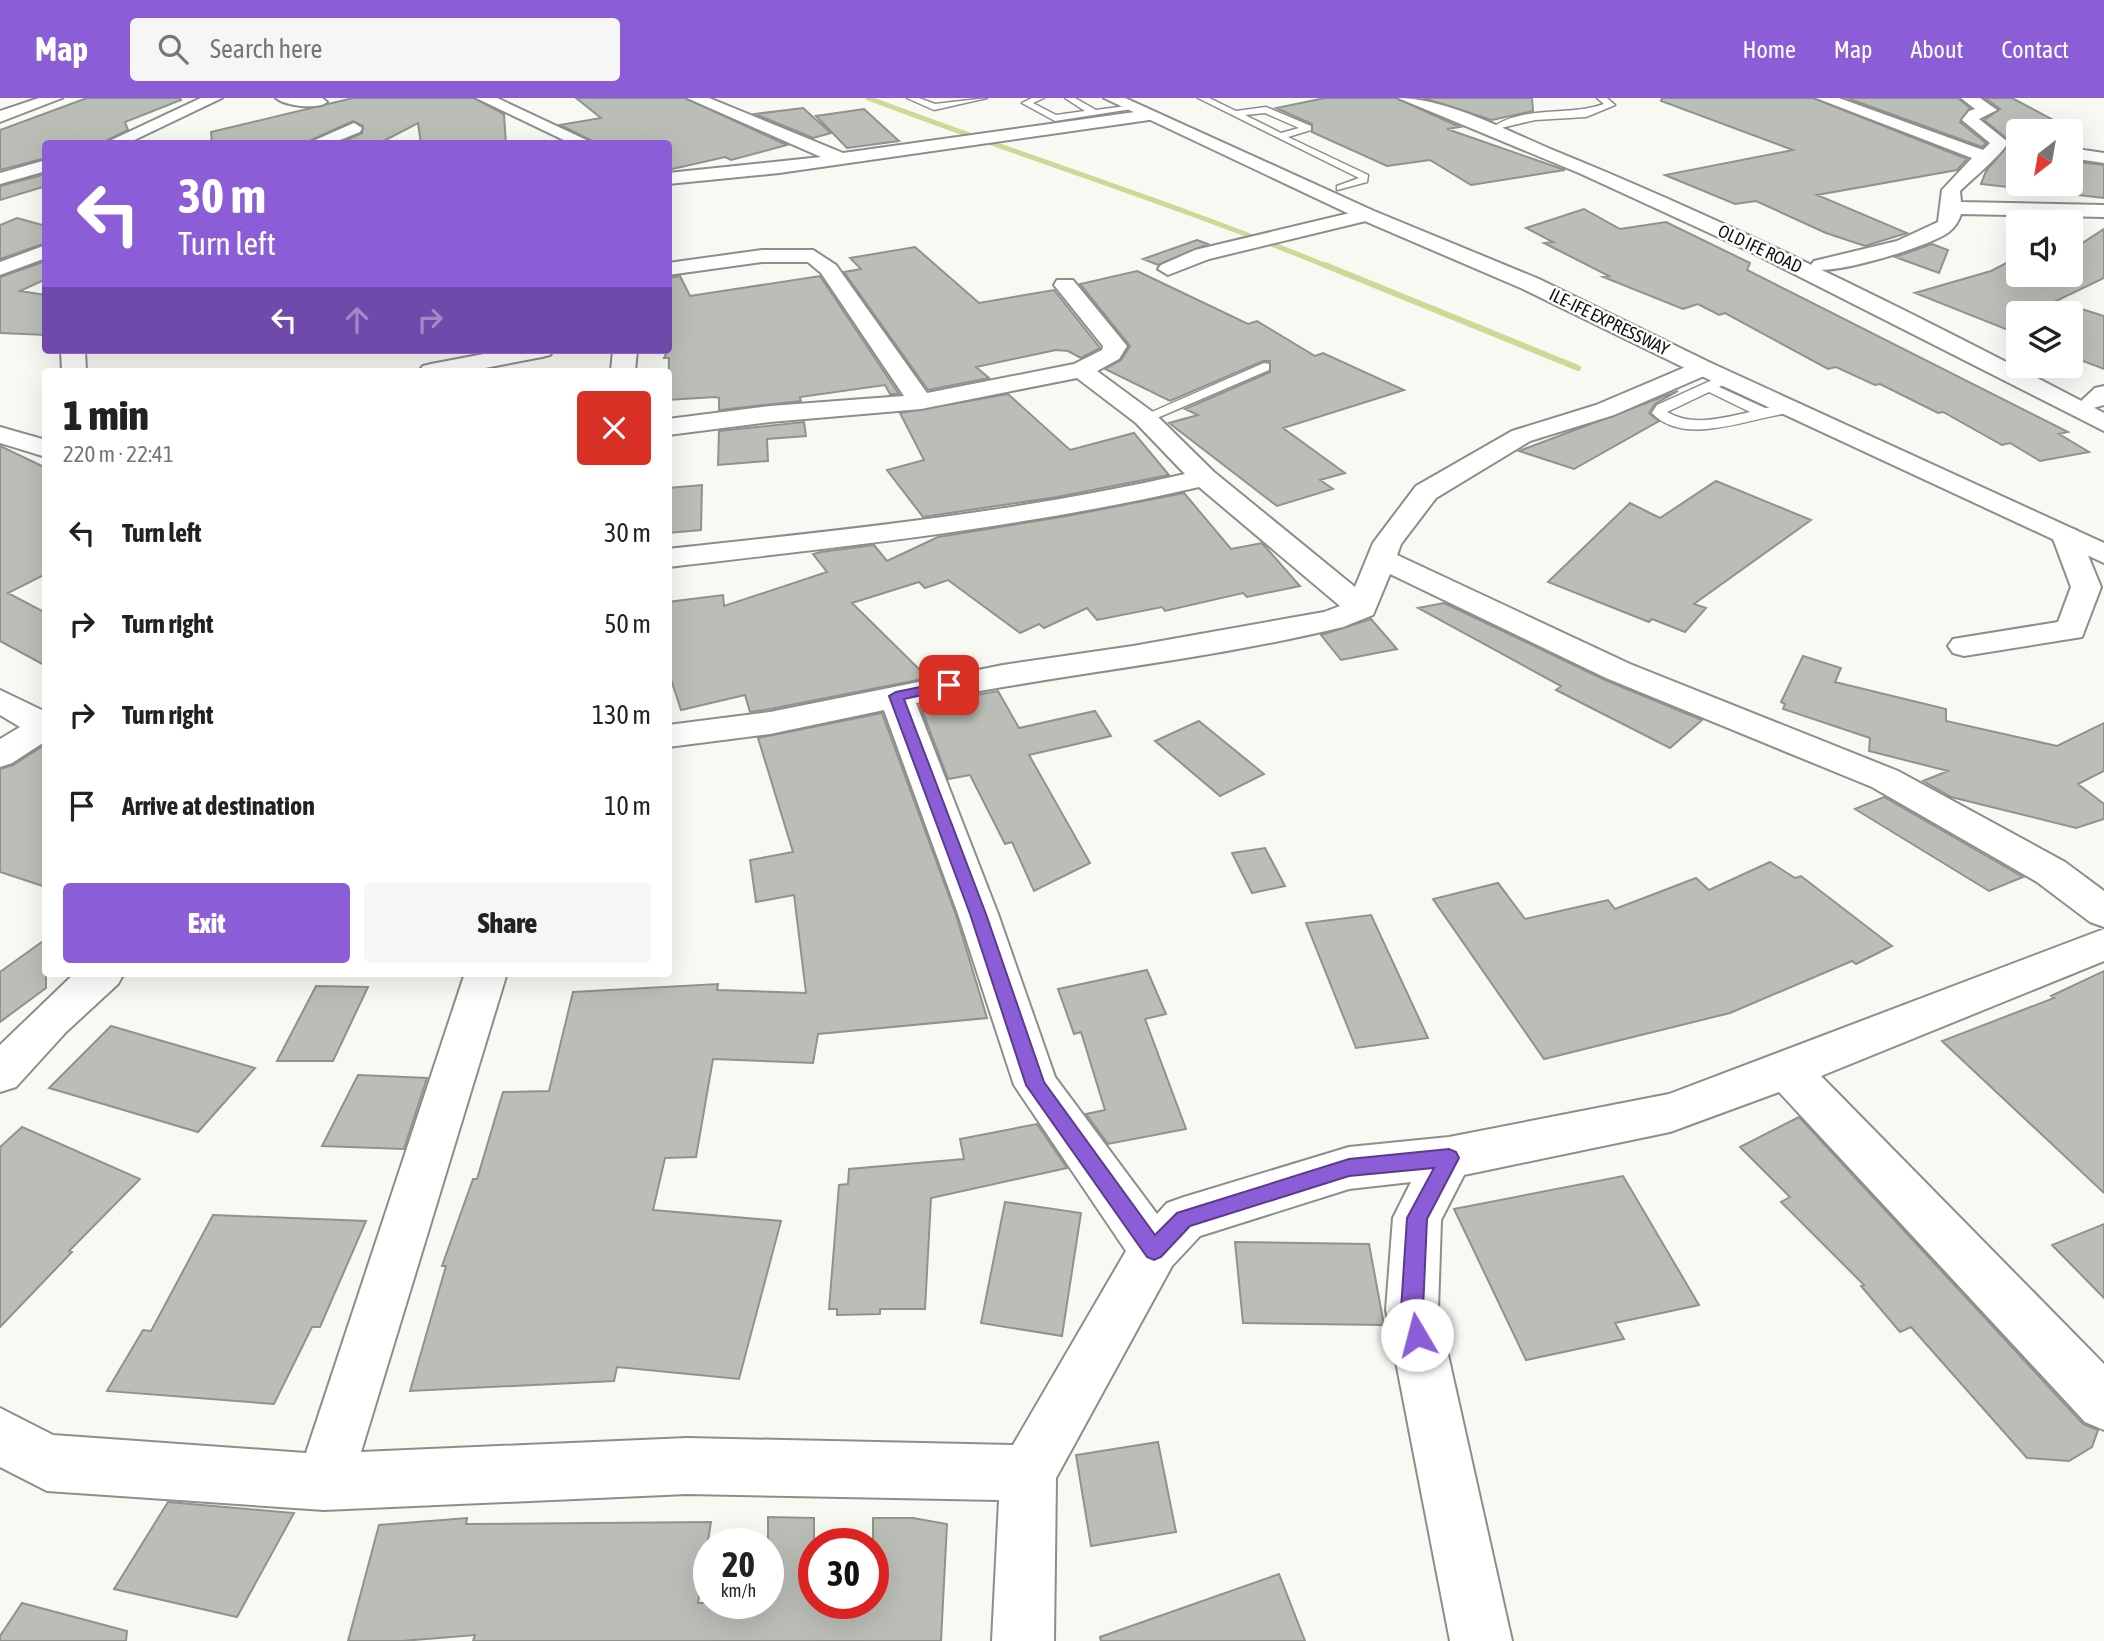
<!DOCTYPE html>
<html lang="en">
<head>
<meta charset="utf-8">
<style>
  body { margin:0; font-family:"Asap Condensed",sans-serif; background:#f6f6f6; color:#222; height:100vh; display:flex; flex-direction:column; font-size:26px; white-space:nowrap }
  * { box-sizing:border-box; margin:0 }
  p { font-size:23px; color:#767676 }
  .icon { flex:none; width:38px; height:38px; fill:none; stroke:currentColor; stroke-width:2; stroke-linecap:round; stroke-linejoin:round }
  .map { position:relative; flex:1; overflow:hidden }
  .side { position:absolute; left:42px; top:270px; width:630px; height:609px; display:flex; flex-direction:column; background:#fff; border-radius:7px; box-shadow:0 7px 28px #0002 }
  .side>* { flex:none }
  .top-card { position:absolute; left:42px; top:42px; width:630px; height:214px; border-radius:7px; box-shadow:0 7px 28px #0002; background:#8b5dd6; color:#fff; overflow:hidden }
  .needle { width:46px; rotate:211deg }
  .tools { position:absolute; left:2006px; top:21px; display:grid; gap:14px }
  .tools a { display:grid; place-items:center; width:77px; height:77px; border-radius:7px; background:#fff; box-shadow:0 7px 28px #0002; font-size:35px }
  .speed { position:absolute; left:693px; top:1430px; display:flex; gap:14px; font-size:35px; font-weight:700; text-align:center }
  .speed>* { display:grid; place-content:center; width:91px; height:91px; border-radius:50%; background:#fff; box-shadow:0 7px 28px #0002; line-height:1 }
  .speed small { font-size:18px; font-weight:400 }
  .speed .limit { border:10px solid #d22; background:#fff; color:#111 }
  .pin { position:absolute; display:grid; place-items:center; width:60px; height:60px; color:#fff; margin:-30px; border-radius:14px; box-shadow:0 4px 10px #0006 }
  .me { position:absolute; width:77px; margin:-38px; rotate:352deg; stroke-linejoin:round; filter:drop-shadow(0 0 5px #0008) }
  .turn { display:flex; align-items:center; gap:24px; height:147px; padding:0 21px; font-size:32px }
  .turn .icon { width:91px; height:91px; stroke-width:2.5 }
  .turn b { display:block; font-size:49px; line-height:60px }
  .lanes { display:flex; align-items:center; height:66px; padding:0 21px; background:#0003; justify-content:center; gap:35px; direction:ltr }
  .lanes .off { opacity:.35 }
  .round { display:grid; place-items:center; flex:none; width:74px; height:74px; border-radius:7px; background:#f6f6f6 }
  .headline { display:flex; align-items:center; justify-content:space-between; height:119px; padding:0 21px }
  h1 { font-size:42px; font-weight:800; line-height:52px }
  .button { display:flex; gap:14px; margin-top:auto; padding:14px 21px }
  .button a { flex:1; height:80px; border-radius:7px; background:#8b5dd6; color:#fff; font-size:28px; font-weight:800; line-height:80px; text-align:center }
  .button a+a { background:#f6f6f6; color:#222 }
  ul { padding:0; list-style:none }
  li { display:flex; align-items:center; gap:21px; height:91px; padding:0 21px }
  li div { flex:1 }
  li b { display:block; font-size:26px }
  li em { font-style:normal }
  header { display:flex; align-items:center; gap:42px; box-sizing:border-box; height:98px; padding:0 35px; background:#8b5dd6; color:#fff }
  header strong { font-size:33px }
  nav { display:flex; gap:38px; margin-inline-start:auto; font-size:24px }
  .search { width:490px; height:63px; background:#f6f6f6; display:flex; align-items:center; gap:18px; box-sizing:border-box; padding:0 24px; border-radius:7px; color:#767676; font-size:26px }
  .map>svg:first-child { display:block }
</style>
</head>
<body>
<header>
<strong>Map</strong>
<div class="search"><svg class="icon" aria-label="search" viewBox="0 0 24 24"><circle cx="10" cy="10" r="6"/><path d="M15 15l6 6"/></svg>Search here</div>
<nav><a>Home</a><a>Map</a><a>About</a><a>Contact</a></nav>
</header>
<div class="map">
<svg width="2104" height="1543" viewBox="0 0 2104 1543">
  <rect width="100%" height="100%" fill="#f8f9f3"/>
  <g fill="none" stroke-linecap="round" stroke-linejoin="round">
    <path stroke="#ccda96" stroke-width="5" d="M 868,0 C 1021,58 1178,107 1329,169"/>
    <path stroke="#ccda96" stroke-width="6" d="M 1325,167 L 1578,270"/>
  </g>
  <path fill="#bbbdb7" stroke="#90928c" stroke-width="2" d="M 87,0 L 180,0 L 181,2 L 125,24 L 128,32 L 100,46 L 46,46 L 46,60 L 0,72 L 0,32 Z
    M 353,0 L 474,0 L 504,16 L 506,46 L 421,46 L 418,25 L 378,46 L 338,46 L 362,35 L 363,28 L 353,23 L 303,46 L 212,46 L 211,34 Z
    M 576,0 L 685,0 L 787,47 L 731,62 L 725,59 L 668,72 L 668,46 L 598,46 L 560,27 L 601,20 Z
    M 1325,0 L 1396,0 L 1460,29 L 1447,31 L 1565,72 L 1471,87 L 1430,62 L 1387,68 L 1312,34 L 1312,26 L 1276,10 Z
    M 1423,0 L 1532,0 L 1533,13 L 1492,22 Z
    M 1662,0 L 1813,0 L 1967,61 L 1957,72 L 1817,97 L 1907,135 L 1865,148 L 1826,135 L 1756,103 L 1735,106 L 1665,77 L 1793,52 L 1661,3 Z
    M 1847,0 L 1958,0 L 1970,10 L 1960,24 L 1986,45 L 1982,49 Z
    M 1985,0 L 2012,0 L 2072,32 L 2018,33 L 2018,86 L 2070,86 L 2070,63 L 2104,67 L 2104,100 L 1981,86 L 1986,73 L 2011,44 L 1984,22 L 2000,11 Z
    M 803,10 L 831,35 L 813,40 L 755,16 Z
    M 864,11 L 899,43 L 847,50 L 816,18 Z
    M 46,76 L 46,88 L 0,102 L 0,88 Z
    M 1584,111 L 1620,131 L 1666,124 L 1750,165 L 1747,172 L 2068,334 L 2059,336 L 2089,354 L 2040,363 L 2010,345 L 2002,347 L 1943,314 L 1938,315 L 1880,286 L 1875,287 L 1836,269 L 1828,271 L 1725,215 L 1719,217 L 1698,206 L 1683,211 L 1603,179 L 1609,178 L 1544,145 L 1553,144 L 1526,130 Z
    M 17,120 L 46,128 L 46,145 L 0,161 L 0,127 Z
    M 2104,131 L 2104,180 L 2056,203 L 2104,218 L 2104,271 L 2070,258 L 2070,215 L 2018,215 L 2018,239 L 2012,237 L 2016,235 L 1915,195 L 1991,173 L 2018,159 L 2018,187 L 2034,177 L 2070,177 L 2070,153 Z
    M 1197,142 L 1208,146 L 1158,167 L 1143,161 Z
    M 1932,146 L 1948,152 L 1939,175 L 1895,159 Z
    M 915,149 L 979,205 L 1054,192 L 1100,250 L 1081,260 L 1068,253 L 1056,252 L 976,269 L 989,280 L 928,292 L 844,174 L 861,171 L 850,160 Z
    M 46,163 L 46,181 L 20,193 L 46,197 L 46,237 L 0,235 L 0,179 Z
    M 1137,173 L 1248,226 L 1257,223 L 1315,258 L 1323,255 L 1404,292 L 1283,330 L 1345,375 L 1320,382 L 1333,391 L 1277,408 L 1169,325 L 1198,317 L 1185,311 L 1270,274 L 1270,263 L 1263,263 L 1170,303 L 1105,271 L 1121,262 L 1130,248 L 1080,186 Z
    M 680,178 L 690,198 L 820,178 L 899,296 L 890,296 L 885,287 L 800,299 L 801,303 L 719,312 L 719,300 L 715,299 L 668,302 L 669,260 L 664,260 L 668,252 L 668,180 Z
    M 1678,293 L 1655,306 L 1649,315 L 1659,323 L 1574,371 L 1519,353 Z
    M 1008,296 L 1070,352 L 1134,335 L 1169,377 L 1057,399 L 923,419 L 887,372 L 924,362 L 900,315 Z
    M 804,324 L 806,338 L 767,341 L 768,363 L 718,367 L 719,333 Z
    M 0,348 L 46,370 L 46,476 L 8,495 L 46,515 L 46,568 L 0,543 Z
    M 1716,383 L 1811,422 L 1694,506 L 1706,510 L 1685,534 L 1652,521 L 1649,524 L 1548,484 L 1630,405 L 1660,420 Z
    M 702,387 L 701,432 L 668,435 L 668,390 Z
    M 1184,395 L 1231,451 L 1262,445 L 1300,488 L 1247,499 L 1243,495 L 1165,513 L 1162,509 L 1097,522 L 1087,510 L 1044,530 L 1039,526 L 1020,535 L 948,482 L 925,490 L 919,484 L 852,505 L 928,580 L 770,611 L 750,614 L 745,597 L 681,612 L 668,572 L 668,504 L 723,497 L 724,508 L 827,474 L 813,456 L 821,454 L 874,447 L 887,463 L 938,439 L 1067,418 Z
    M 1444,505 L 1605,582 L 1702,622 L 1670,650 L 1556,592 L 1561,588 L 1418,510 Z
    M 1371,521 L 1397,551 L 1341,562 L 1321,537 Z
    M 1803,558 L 1841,570 L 1835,584 L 1946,611 L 1946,623 L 2057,648 L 2104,625 L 2104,673 L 2078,686 L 2104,706 L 2104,721 L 2076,730 L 1951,699 L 1923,683 L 1948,673 L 1869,653 L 1870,640 L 1783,611 L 1785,606 L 1781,604 Z
    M 998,593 L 1019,630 L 1095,613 L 1111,638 L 1029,657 L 1090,765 L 1034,793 L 1012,744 L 1005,746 L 970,677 L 948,681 L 920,607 Z
    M 882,615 L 956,817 L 987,920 L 818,936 L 813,965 L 713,961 L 696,1059 L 665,1060 L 653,1112 L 781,1123 L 739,1281 L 617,1269 L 614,1283 L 410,1293 L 446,1168 L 442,1168 L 473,1081 L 477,1081 L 503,994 L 549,993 L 573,894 L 718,886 L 717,892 L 806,895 L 794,797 L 756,804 L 750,762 L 793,754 L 758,640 Z
    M 1199,623 L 1264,676 L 1220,698 L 1155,643 Z
    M 46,646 L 46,789 L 0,774 L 0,671 L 13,667 Z
    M 1884,699 L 2023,779 L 1989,793 L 1855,711 Z
    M 1265,750 L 1285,788 L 1252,795 L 1232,755 Z
    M 1770,764 L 1795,780 L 1801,778 L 1892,848 L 1856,866 L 1852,863 L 1730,915 L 1544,961 L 1433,801 L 1498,785 L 1525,821 L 1608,802 L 1615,811 L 1696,780 L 1709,792 Z
    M 1371,817 L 1428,940 L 1356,950 L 1306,825 Z
    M 46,841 L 46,890 L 0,924 L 0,874 Z
    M 1147,872 L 1166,916 L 1145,921 L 1186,1031 L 1108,1046 L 1086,1016 L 1105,1012 L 1081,934 L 1074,936 L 1058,891 Z
    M 2104,873 L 2104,1095 L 1942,943 L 2054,900 L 2051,898 Z
    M 316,888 L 368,889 L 333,963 L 277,963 Z
    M 111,928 L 255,970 L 198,1034 L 49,990 Z
    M 358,977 L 427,980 L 404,1051 L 322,1048 Z
    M 1799,1019 L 2083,1326 L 2098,1332 L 2092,1349 L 2069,1363 L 2027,1360 L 1911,1229 L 1900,1234 L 1861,1188 L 1864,1187 L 1781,1104 L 1790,1099 L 1740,1049 Z
    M 1037,1026 L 1067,1070 L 931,1100 L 925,1211 L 880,1211 L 880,1216 L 837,1217 L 837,1211 L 829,1211 L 839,1087 L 848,1086 L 849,1071 L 964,1061 L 960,1041 Z
    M 22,1029 L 140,1081 L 69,1153 L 72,1154 L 0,1229 L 0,1049 Z
    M 1623,1078 L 1699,1207 L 1615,1225 L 1624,1241 L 1526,1262 L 1454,1111 Z
    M 1005,1104 L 1081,1115 L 1062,1238 L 981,1225 Z
    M 213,1117 L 366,1123 L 320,1229 L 312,1229 L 274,1306 L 107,1293 L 143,1232 L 151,1233 Z
    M 2104,1126 L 2104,1200 L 2052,1147 Z
    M 1235,1144 L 1369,1146 L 1384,1227 L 1243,1225 Z
    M 1158,1344 L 1176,1434 L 1091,1448 L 1076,1357 Z
    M 168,1404 L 294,1415 L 237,1519 L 114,1491 Z
    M 768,1419 L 814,1420 L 814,1505 L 873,1505 L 873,1420 L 913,1420 L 947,1426 L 941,1543 L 473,1543 L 475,1537 L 402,1543 L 348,1543 L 379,1427 L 467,1420 L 466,1426 L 711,1424 L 698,1505 L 768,1505 Z
    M 1279,1476 L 1305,1543 L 1101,1543 L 1100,1539 Z
    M 22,1505 L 127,1533 L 126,1543 L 0,1543 L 0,1538 Z"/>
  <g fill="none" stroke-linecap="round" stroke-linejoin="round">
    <defs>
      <path id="lane" d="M 907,0 L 919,0 L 935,6 L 987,0 L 934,12 Z
        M 1032,0 L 1044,0 L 1033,5 L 1056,17 L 1085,13 L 1065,0 L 1075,0 L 1096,12 L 1134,7 L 1138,10 L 1055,23 L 1022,5 Z
        M 1198,0 L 1209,0 L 1236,13 L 1266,9 L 1311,28 L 1311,32 L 1288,39 L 1368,77 L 1367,84 L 1337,92 L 1337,88 L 1359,80 ZM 1265,15 L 1299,30 L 1281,35 L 1245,17 Z
        M 1597,0 L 1607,0 L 1615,7 L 1586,19 L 1535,22 L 1501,30 L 1496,27 C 1527,8 1571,18 1604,6 Z
        M 1264,265 L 1269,266 L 1269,272 L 1150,323 L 1138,320 Z
        M 1721,278 L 1733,281 L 1719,289 L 1765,310 L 1790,307 L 1797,311 L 1790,315 C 1750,319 1685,350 1652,315 L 1657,307 ZM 1709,294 L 1750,314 C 1722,320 1693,329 1667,314 Z"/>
      <path id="street" d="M 39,0 L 62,0 L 0,24 L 0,13 Z
        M 201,0 L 222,0 L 126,46 L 103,46 Z
        M 276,0 L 322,0 L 327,4 C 318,12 285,8 276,0 Z
        M 476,0 L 497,0 L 595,46 L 572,46 Z
        M 687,0 L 709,0 L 843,55 L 1149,12 L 1157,17 L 1149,22 L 779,75 L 668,86 L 668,75 L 821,59 Z
        M 1816,0 L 1839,0 L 1983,52 L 1990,45 L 1962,22 L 1969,13 L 1975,11 L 1961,0 L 1980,0 L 1997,12 L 1979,21 L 2008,44 C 2003,56 1972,81 1960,93 L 1961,104 L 2104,107 L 2104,119 L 1961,116 C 1959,123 1955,129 1949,134 C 1931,148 1835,177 1814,171 L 1811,167 L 1814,163 L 1897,143 L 1938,124 L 1942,92 L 1972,60 Z
        M 354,25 L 362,30 L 360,34 L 330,46 L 306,46 Z
        M 2070,50 L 2104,55 L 2104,65 L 2070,60 Z
        M 46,62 L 46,73 L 0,86 L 0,75 Z
        M 1367,111 L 1377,117 L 1374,121 L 1209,161 L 1168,177 L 1158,171 L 1161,167 L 1195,152 Z
        M 46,147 L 46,160 L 0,177 L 0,164 Z
        M 762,152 L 813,152 L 836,167 L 927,295 L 1074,266 L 1102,252 L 1103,248 L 1054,187 L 1057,182 L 1073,182 L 1127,248 L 1119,261 L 1097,273 L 1154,315 L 1214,374 L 1355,489 L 1373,445 L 1416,388 L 1512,333 L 1596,307 L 1695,265 L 1711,265 L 1715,270 L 1711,275 L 1614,317 L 1530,343 L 1436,400 L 1401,446 L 1397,457 L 1630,566 L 1898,673 L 2065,764 L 2104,793 L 2104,829 L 2090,824 L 2037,784 L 1872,689 L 1606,580 L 1390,476 L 1373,517 L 1343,529 C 1203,563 1057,576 916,605 L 998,816 L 1055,979 L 1157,1116 L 1167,1105 L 1184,1099 L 1349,1049 L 1449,1039 L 1669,996 L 2104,831 L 2104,863 L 1821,978 L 2104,1266 L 2104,1332 L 2085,1324 L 1779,994 L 1670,1034 L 1464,1077 L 1441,1122 L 1438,1212 L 1512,1543 L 1450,1543 L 1386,1212 L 1393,1120 L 1411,1084 L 1349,1091 L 1200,1138 L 1172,1168 L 1056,1380 L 1054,1543 L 992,1543 L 999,1402 L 687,1396 L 324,1412 L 47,1393 L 0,1369 L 0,1310 L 53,1337 L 306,1355 L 465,875 L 507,875 L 361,1354 L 687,1340 L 1013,1347 L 1126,1153 L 1014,987 L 958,816 L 884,612 L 770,636 L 668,649 L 668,627 L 770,614 L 1003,567 L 1133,548 L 1324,514 L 1340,508 L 1199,389 C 1022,430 848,448 668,469 L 668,451 C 842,432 1015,415 1185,376 L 1136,325 L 1077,280 L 921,311 L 770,324 L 668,337 L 668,321 L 770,308 L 904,298 L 821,175 L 808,164 L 762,164 L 668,177 L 668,165 Z
        M 61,252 L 85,252 L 86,273 L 62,273 Z
        M 505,252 L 554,252 L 550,257 L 542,259 L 469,273 L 419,273 L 423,268 L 431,266 Z
        M 613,252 L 637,252 L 635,273 L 611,273 Z
        M 2104,288 L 2104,307 L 2093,310 L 2084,308 L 2081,303 L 2095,290 Z
        M 0,329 L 46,342 L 46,359 L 0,345 Z
        M 2066,429 L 2076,432 L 2080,438 L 2101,489 L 2082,539 L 1964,558 L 1953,555 L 1948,548 L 1953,541 L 2058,524 L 2071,489 L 2052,438 L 2056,432 Z
        M 0,592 L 46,614 L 46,643 L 12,665 L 0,669 L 0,641 L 20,629 L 0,617 Z
        M 75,875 L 124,875 L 118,886 L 66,934 L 16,989 L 0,994 L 0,947 Z"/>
      <path id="primary" d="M 1398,0 C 1447,0 1507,33 1553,52 C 1742,129 1924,220 2104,315 L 2104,333 L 1753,155 L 1579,75 Z"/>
      <path id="highway" d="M 1104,0 L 1125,0 L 1374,113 L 1539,181 L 1711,265 L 2104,445 L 2104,465 L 1695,275 L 1523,191 L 1360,121 Z"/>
    </defs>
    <use href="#lane" stroke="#8d8e89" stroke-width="3"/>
    <use href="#street" stroke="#8d8e89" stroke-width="4"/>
    <use href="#primary" stroke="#8d8e89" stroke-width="4"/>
    <use href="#highway" stroke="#8d8e89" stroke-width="4"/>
    <use href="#lane" fill="#fff" fill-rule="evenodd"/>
    <use href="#street" fill="#fff" fill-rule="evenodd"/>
    <use href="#primary" fill="#fff" fill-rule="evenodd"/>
    <use href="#highway" fill="#fff" fill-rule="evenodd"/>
  </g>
  <path fill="#8b5dd6" stroke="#5a3c8b" stroke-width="2" d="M 949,583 L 956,587 L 954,590 L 904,601 L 986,816 L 1044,984 L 1155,1137 L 1177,1115 L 1349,1061 L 1449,1051 L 1456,1054 L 1459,1060 L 1427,1121 L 1423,1212 L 1428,1237 L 1425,1245 L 1417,1248 L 1410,1245 L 1401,1212 L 1407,1120 L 1434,1070 L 1349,1078 L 1190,1128 L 1161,1159 L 1154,1162 L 1147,1159 L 1026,987 L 970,816 L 889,598 L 896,594 Z"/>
  <g text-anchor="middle" stroke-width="5" stroke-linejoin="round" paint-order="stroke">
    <g font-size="18" fill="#121311" stroke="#fff">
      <text transform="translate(1760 151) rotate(25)" y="6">OLD IFE ROAD</text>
      <text transform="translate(1609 224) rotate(26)" y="6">ILE-IFE EXPRESSWAY</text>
    </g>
  </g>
</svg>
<div class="tools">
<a><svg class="needle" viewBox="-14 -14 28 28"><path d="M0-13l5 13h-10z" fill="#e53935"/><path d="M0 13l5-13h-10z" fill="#767676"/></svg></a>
<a><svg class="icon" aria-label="sound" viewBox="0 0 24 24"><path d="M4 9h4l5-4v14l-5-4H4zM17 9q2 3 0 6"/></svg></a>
<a><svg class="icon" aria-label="layers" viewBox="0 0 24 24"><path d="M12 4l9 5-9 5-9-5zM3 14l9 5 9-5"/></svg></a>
</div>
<div class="speed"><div>20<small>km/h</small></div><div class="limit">30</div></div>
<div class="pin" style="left:949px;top:587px;background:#d93025"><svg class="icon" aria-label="arrive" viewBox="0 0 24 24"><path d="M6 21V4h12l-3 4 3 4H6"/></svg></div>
<svg class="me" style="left:1417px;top:1237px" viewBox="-20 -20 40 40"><circle r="19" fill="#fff"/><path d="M0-13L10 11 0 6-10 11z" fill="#8b5dd6"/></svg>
<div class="top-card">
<div class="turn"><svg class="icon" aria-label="left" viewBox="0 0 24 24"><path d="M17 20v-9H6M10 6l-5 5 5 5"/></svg><div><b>30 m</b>Turn left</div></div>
<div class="lanes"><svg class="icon" aria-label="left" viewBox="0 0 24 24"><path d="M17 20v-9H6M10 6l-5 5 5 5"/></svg><svg class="icon off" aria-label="ahead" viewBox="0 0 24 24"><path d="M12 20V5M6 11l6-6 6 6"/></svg><svg class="icon off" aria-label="right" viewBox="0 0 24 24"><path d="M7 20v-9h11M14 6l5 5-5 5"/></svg></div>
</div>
<section class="side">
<div class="headline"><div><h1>1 min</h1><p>220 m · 22:41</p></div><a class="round" style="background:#d93025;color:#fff"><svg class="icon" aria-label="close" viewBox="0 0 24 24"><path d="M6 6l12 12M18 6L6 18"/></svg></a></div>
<ul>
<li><svg class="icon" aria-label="left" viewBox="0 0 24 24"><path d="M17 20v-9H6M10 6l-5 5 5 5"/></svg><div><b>Turn left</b></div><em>30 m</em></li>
<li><svg class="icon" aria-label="right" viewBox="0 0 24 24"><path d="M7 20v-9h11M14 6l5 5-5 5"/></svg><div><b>Turn right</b></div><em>50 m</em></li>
<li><svg class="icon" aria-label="right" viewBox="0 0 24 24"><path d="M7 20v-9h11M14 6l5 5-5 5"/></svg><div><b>Turn right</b></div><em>130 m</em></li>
<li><svg class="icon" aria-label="arrive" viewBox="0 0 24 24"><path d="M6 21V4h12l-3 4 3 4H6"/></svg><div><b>Arrive at destination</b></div><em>10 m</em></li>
</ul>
<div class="button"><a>Exit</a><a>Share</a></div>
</section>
</div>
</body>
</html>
